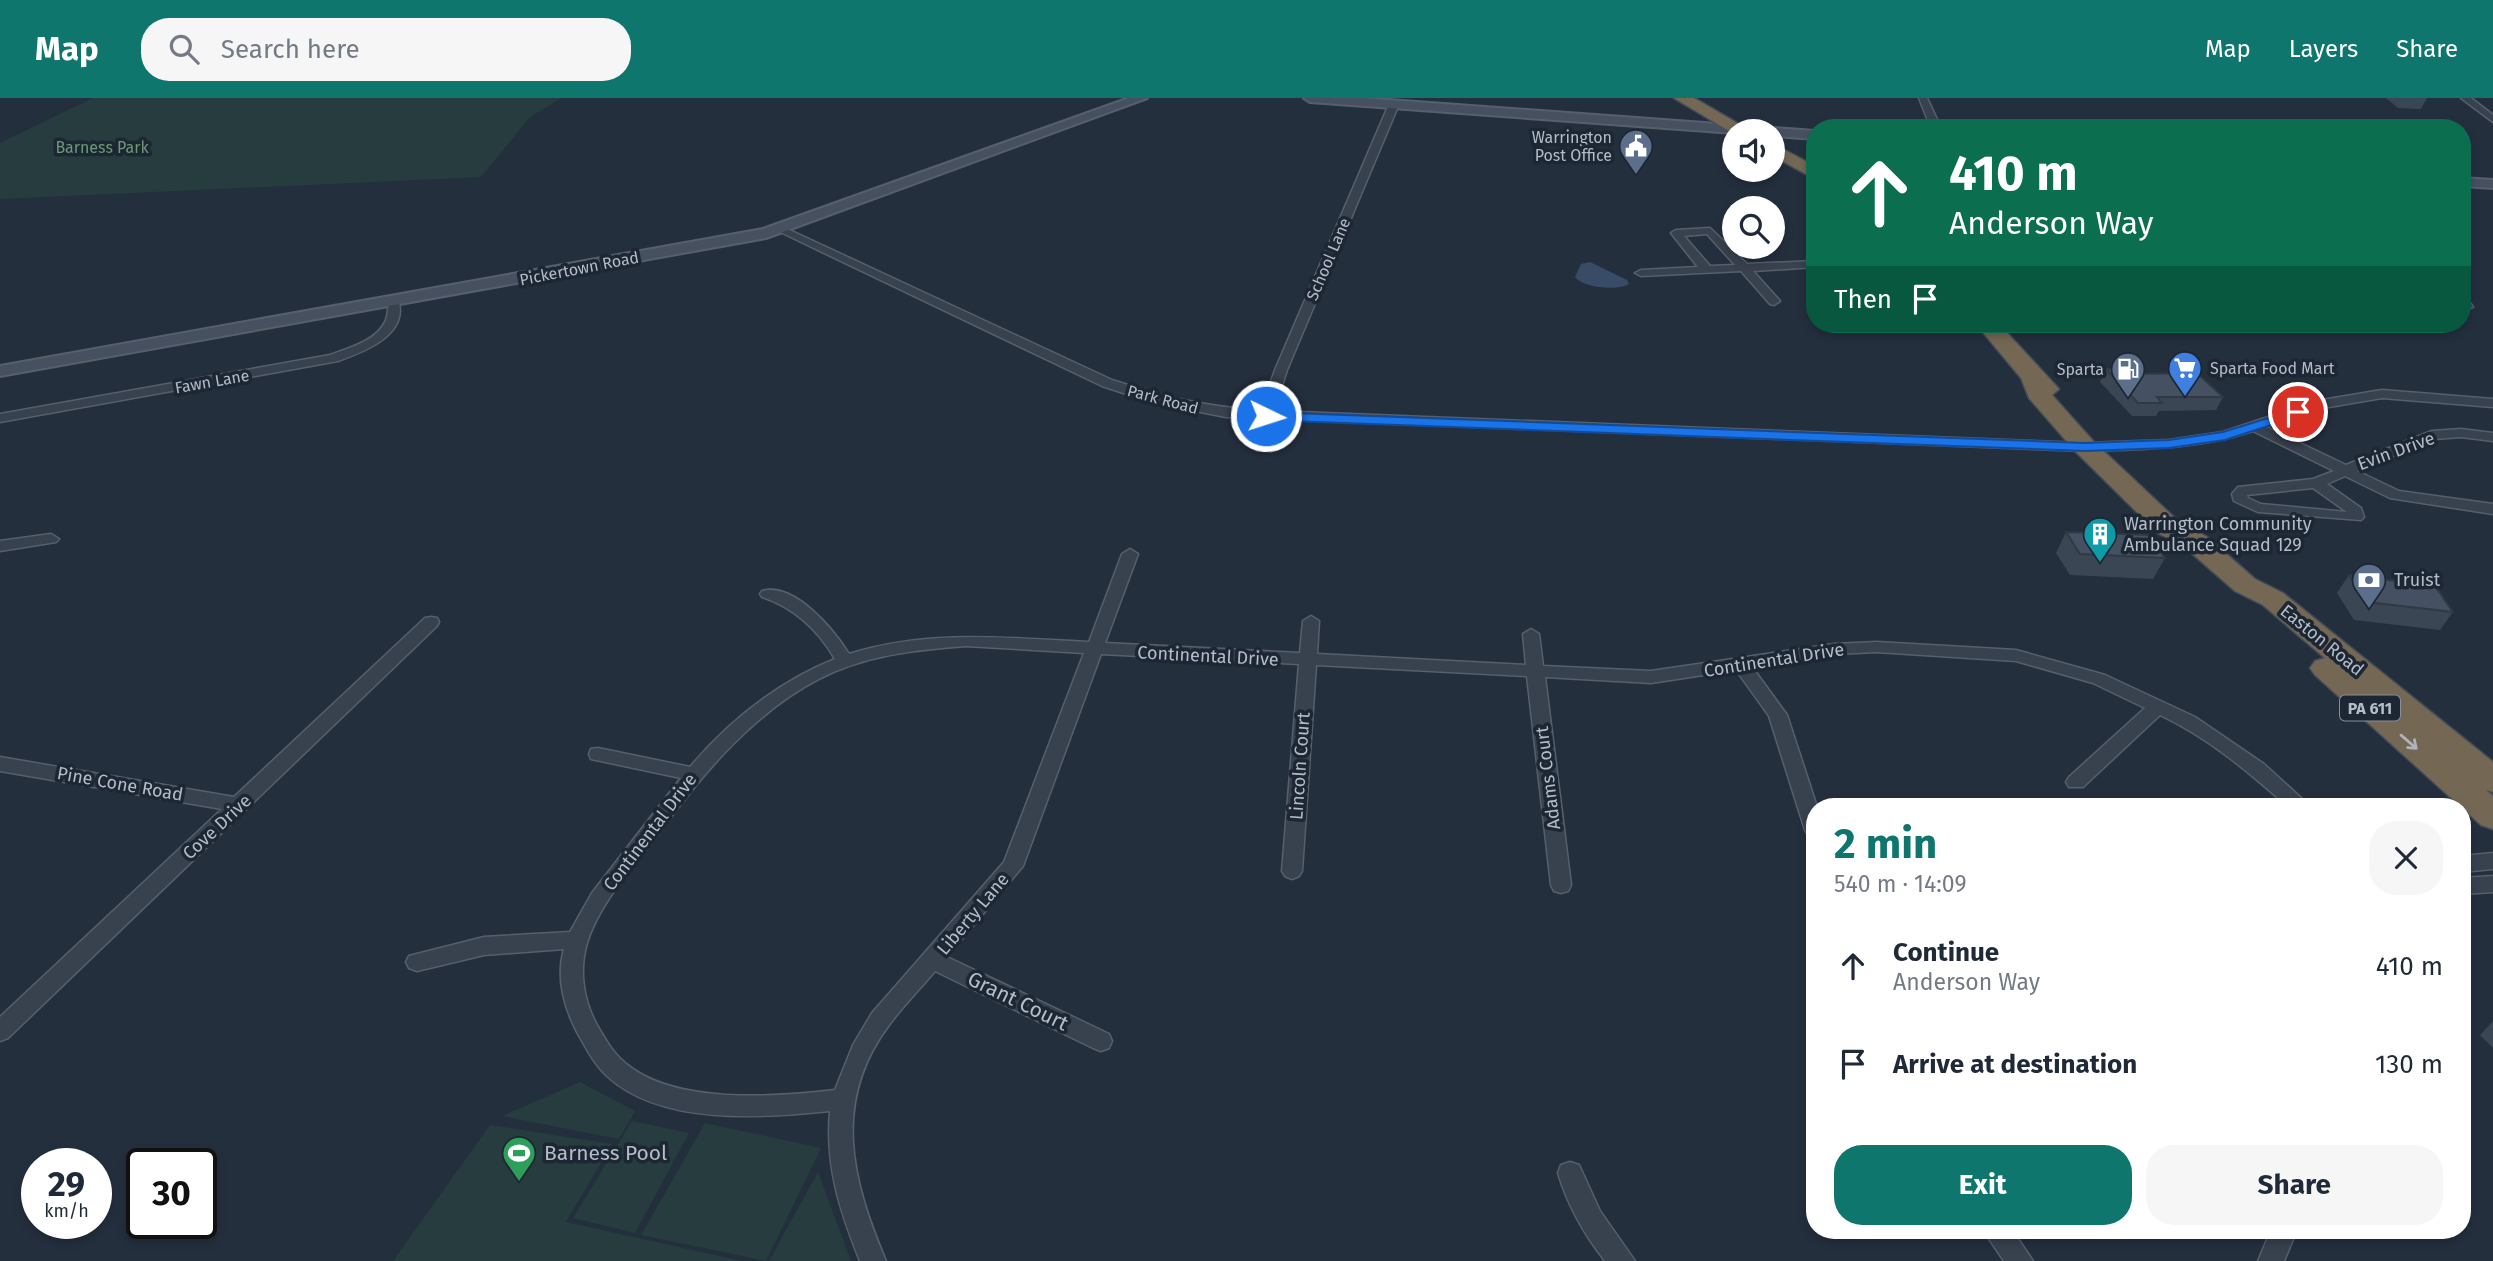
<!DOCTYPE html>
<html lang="en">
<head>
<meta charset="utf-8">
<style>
  body { margin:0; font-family:"Fira Sans",sans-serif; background:#f6f6f7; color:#1f2937; height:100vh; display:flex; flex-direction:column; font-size:26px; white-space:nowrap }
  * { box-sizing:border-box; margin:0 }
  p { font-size:23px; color:#747a83 }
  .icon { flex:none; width:38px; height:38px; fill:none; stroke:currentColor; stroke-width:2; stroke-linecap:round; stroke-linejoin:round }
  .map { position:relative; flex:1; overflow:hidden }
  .details { position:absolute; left:1806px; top:700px; width:665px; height:441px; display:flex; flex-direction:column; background:#fff; border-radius:28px; box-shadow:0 4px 10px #0003 }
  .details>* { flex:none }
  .top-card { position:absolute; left:1806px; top:21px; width:665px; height:214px; border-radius:28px; box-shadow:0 4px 10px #0003; background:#0b6e4f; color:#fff; overflow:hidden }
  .buttons { position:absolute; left:1722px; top:21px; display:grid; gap:14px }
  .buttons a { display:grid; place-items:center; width:63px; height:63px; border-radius:50%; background:#fff; box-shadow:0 4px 10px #0003; font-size:35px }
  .speed { position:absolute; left:21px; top:1050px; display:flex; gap:14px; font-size:35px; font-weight:700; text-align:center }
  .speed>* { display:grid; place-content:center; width:91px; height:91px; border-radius:50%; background:#fff; box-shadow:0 4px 10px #0003; line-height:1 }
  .speed small { font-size:18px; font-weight:400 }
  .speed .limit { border:4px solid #111; border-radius:10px; background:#fff; color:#111 }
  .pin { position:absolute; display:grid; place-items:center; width:60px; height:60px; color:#fff; margin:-30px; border:4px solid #fff; border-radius:50%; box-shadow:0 2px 7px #0007 }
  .me { position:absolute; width:77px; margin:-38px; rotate:94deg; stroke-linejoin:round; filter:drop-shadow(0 0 5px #0008) }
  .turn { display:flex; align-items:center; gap:24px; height:147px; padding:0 28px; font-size:32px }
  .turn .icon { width:91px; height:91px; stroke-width:2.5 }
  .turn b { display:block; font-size:49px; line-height:60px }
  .then { display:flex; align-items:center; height:66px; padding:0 28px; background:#0003; gap:14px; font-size:26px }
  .round { display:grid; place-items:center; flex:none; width:74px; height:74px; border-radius:28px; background:#f6f6f7 }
  .summary { display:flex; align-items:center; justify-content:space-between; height:119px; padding:0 28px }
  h1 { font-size:42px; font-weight:700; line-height:52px; color:#0f766e }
  .action { display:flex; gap:14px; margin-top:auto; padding:14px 28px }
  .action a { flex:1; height:80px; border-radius:28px; background:#0f766e; color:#fff; font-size:28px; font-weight:700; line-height:80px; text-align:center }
  .action a+a { background:#f6f6f7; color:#1f2937 }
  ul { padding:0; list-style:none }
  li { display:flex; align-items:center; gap:21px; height:98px; padding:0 28px }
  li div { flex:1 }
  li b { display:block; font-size:26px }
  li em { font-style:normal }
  header { display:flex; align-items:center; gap:42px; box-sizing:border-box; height:98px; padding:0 35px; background:#0f766e; color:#fff }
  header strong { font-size:33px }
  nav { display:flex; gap:38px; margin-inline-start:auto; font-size:24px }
  .search { width:490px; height:63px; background:#f6f6f7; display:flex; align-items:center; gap:18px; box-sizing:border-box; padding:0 24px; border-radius:28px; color:#747a83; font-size:26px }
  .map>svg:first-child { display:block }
</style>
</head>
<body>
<header>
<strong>Map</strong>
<div class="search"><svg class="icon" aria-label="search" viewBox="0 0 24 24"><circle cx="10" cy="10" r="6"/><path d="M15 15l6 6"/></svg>Search here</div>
<nav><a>Map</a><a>Layers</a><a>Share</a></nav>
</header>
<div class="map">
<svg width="2493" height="1163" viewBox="0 0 2493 1163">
  <rect width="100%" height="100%" fill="#242f3e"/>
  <path fill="#263c3f" d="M 93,0 L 562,0 L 530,19 L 481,79 L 0,101 L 0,45 Z
    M 580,984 L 635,1013 L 619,1041 L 502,1018 Z
    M 632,1023 L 689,1035 L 635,1135 L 573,1120 Z
    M 705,1025 L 821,1050 L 766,1163 L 641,1137 Z
    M 490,1027 L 612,1046 L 566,1124 L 742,1163 L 393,1163 Z
    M 818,1074 L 851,1163 L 769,1163 Z"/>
  <path fill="#394c67" d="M 1590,164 L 1627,182 L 1629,186 C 1617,193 1584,190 1575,179 L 1581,166 Z"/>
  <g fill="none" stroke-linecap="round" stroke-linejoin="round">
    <defs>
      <path id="street" d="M 1919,0 L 1927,0 L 1941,30 L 1931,30 Z
        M 2461,0 L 2471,0 L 2493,17 L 2493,24 Z
        M 1394,3 L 1399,6 L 1287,272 L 1274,313 L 2085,345 L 2169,342 L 2223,334 L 2316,303 L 2382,292 L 2493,301 L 2493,309 L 2382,300 L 2323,310 L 2266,329 L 2346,367 L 2432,333 L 2461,331 L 2493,335 L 2493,343 L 2461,339 L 2434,341 L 2357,373 L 2399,393 L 2493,406 L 2493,416 L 2390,400 L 2345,378 L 2327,386 L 2361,410 L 2364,419 L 2361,422 L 2258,414 L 2234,403 L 2232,396 L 2238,389 L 2313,381 L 2334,373 L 2253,333 C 2199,351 2142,351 2085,353 L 1226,319 L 1154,305 L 1102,288 L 774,131 L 783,129 L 1112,282 C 1161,298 1209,310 1261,312 L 1275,272 L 1389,6 ZM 2313,390 L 2347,414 L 2261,406 L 2248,400 L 2247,397 Z
        M 1710,130 L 1747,166 L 1815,163 L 1815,169 L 1753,173 L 1780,203 L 1774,207 L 1770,206 L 1741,173 L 1641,178 L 1635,175 L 1641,172 L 1698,169 L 1671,135 L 1676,132 ZM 1707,136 L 1735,167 L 1710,168 L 1684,138 Z
        M 390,201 L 398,201 C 410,237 363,254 338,263 L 0,324 L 0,316 L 330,257 C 349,250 376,243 385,224 C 389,217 387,209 390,201 Z
        M 2462,204 L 2471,206 L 2473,209 L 2462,212 Z
        M 51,436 L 59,441 L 56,444 L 0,453 L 0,443 Z
        M 1130,451 L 1138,456 L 1105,545 L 1300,555 L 1303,523 L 1311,518 L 1319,523 L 1317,556 L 1526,567 L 1523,536 L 1531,531 L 1539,536 L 1543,568 L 1651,573 L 1834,546 L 1877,544 L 2016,552 L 2105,577 L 2195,619 L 2264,666 L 2311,709 L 2288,709 C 2249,674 2207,639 2160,617 L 2083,689 L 2069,689 L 2066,684 L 2069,679 L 2145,610 L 2093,585 L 2016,563 L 1877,554 L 1834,556 L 1752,569 L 1787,617 L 1817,709 L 1815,709 L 1815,739 L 1808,737 L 1805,732 L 1769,618 L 1736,572 L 1651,585 L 1545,579 L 1571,787 L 1568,793 L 1561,795 L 1554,793 L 1551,787 L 1527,578 L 1316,567 L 1302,773 L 1299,778 L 1292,781 L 1285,778 L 1282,773 L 1299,566 L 1101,556 L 1023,768 L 947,859 L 1109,936 L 1112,943 L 1109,950 L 1101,953 L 1093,950 L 935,873 C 920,891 903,908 889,927 C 831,1004 852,1083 886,1163 L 860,1163 C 840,1113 825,1068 830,1013 C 762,1020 661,1028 607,978 C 594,966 586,950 577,934 C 564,909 556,879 564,851 L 484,857 L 417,873 L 409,870 L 406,864 L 409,858 L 484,839 L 570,834 L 592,795 L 681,680 L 591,661 L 589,656 L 591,651 L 598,650 L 690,669 C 730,622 778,584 835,561 C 818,532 795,510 762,499 L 760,496 L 762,493 C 795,484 834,532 849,556 C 928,531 1008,540 1089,544 L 1122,456 ZM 966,548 L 1084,555 L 1004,764 L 872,915 L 853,947 L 835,992 C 775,999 674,1007 625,965 C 613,955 605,941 597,927 C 583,902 579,872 587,845 C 600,803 636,766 662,731 C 705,673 753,616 817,582 C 864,557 915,552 966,548 Z
        M 431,519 L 437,520 L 439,524 L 437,528 L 8,940 L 0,943 L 0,919 L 222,711 L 0,673 L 0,659 L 234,699 L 425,520 Z
        M 2493,755 L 2493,771 L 2462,774 L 2462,758 Z
        M 2493,778 L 2493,794 L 2462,796 L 2462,780 Z
        M 1570,1064 L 1579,1067 L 1600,1113 L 1635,1163 L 1605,1163 C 1584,1136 1568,1108 1558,1075 L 1561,1067 Z
        M 1983,1132 L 2012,1132 L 2033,1163 L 2004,1163 Z
        M 2271,1132 L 2297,1132 L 2284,1163 L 2258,1163 Z"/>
      <path id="secondary" d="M 1129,0 L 1147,0 L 766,140 L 0,278 L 0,268 L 763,131 Z
        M 1304,0 L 1362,0 L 1815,33 L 1815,41 L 1773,38 L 1773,33 L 1734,35 L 1310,4 Z
        M 2462,80 L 2493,82 L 2493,90 L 2462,88 Z"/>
      <path id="highway" d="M 1674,0 L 1694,0 L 1751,33 L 1734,36 Z
        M 1773,46 L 1815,68 L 1815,81 L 1773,58 Z
        M 1976,226 L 1999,226 L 2059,291 L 2052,297 L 2094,344 L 2178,423 L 2207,439 L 2255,481 L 2283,495 L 2493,664 L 2493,694 L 2486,692 L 2493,698 L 2493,731 L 2481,727 L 2315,577 L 2310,570 L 2315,563 L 2325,560 L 2263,507 L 2235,493 L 2187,451 L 2158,435 L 2076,354 L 2029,300 L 2021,280 Z"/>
    </defs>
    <use href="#street" stroke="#565f6c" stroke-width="3"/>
    <use href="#secondary" stroke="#565f6c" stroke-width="4"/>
    <use href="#highway" stroke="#434c59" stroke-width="3"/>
    <use href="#street" fill="#38414e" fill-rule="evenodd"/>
    <use href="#secondary" fill="#465061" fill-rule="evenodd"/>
    <use href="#highway" fill="#746855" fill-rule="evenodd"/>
  </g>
  <path fill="#3b4654" d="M 2386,0 L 2427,0 L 2421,11 L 2398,10 Z
    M 2106,271 L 2133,276 L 2223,299 L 2216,312 L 2159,313 L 2156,318 L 2132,318 L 2100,284 Z
    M 2066,434 L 2165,460 L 2153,481 L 2070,477 L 2056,455 Z
    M 2349,477 L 2453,514 L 2440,532 L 2354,522 L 2337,495 Z
    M 2493,923 L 2493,950 L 2480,937 Z"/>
  <path fill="#455162" stroke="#303945" stroke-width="2" d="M 2106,271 L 2129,271 L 2133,276 L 2197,275 L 2223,299 L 2157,299 L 2162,305 L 2138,305 Z
    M 2066,434 L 2149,437 L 2165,460 L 2080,456 Z
    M 2349,477 L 2435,488 L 2453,514 L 2367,504 Z"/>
  <defs><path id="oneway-shaft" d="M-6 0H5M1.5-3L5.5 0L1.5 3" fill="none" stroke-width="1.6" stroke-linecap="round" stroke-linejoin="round" transform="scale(1.75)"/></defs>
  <use stroke="#aeb4bd" href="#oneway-shaft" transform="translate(2409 644) rotate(41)"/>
  <path fill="#1a73e8" stroke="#114b97" stroke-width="2" d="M 2298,311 L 2302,312 L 2302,317 L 2225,342 L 2169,350 L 2085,353 L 1266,322 L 1260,318 L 1266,314 L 2085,345 L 2169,342 L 2223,334 Z"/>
  <defs>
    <symbol id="civic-pin" viewBox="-11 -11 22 30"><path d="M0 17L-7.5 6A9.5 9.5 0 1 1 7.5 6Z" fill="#5c6f8a" stroke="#1d2633"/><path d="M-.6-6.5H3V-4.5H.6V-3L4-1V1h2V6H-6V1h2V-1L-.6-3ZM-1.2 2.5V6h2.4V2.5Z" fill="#fff"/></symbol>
    <symbol id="supermarket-pin" viewBox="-11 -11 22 30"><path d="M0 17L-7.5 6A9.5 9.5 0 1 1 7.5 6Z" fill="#3f7fe0" stroke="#1d2633"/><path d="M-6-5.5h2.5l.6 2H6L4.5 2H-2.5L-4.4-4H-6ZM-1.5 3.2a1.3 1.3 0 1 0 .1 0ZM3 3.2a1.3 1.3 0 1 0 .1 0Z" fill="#fff"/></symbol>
    <symbol id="fuel-pin" viewBox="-11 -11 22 30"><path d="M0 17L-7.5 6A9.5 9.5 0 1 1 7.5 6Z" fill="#5c6f8a" stroke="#1d2633"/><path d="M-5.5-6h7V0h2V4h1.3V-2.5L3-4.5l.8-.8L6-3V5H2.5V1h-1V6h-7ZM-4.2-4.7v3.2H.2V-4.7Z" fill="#fff"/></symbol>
    <symbol id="building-pin" viewBox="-11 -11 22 30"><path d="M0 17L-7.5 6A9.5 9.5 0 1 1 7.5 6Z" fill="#0f9aa8" stroke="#1d2633"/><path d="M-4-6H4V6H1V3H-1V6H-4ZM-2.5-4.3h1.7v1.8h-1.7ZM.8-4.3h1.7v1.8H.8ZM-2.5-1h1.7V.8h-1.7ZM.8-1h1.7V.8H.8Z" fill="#fff"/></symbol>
    <symbol id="bank-pin" viewBox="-11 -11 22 30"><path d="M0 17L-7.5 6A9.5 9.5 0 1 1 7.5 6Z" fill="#5c6f8a" stroke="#1d2633"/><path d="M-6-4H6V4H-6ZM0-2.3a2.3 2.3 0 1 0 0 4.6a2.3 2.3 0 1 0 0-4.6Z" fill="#fff"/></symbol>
    <symbol id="stadium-pin" viewBox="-11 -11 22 30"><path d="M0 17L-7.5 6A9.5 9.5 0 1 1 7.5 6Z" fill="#2e9e5b" stroke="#1d2633"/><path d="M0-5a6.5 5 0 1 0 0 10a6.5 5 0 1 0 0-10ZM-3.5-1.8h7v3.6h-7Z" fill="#fff"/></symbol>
  </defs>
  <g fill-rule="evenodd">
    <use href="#civic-pin" x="1617" y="29" width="38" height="52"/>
    <use href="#supermarket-pin" x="2166" y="251" width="38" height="52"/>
    <use href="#fuel-pin" x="2109" y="252" width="38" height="52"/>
    <use href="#building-pin" x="2081" y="417" width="38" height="52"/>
    <use href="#bank-pin" x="2350" y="463" width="38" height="52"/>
    <use href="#stadium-pin" x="500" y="1036" width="38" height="52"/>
  </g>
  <g text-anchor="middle" stroke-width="7" stroke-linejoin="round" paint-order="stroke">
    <g font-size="16" fill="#b4bcc9" stroke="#1d2633" text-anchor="end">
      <text x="1612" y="45">Warrington<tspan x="1612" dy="18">Post Office</tspan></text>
      <text x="2210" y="276" text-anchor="start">Sparta Food Mart</text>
      <text x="2104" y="277">Sparta</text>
    </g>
    <g font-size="16" fill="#6b9a76" stroke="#1d2633">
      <text x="102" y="55">Barness Park</text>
    </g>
    <g font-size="16" fill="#b4bcc9" stroke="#1d2633">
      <text transform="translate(1328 161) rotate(-67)" y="6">School Lane</text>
      <text transform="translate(579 170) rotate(-11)" y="6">Pickertown Road</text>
      <text transform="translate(212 283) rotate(-10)" y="6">Fawn Lane</text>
      <text transform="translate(1163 301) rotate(15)" y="6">Park Road</text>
    </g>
    <rect fill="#1d2633" stroke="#878f9c" stroke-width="2" x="2340" y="597.5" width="60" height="25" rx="5"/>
    <g font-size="16" font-weight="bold" fill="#b4bcc9">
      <text x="2370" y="616">PA 611</text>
    </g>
    <g font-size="18" fill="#b4bcc9" stroke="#1d2633">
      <text transform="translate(2396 353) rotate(-20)" y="6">Evin Drive</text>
      <text transform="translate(2322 542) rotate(39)" y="6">Easton Road</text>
      <text transform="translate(1208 558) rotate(3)" y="6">Continental Drive</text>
      <text transform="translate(1774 562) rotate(-9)" y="6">Continental Drive</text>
      <text transform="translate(1300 668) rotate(-86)" y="6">Lincoln Court</text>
      <text transform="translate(1548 680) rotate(-97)" y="6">Adams Court</text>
      <text transform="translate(120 686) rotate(10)" y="6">Pine Cone Road</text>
      <text transform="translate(217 729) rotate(-43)" y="6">Cove Drive</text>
      <text transform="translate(650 734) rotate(-53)" y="6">Continental Drive</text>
      <text transform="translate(973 816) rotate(-50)" y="6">Liberty Lane</text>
    </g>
    <g font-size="18" fill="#b4bcc9" stroke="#1d2633" text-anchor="start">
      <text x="2124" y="432">Warrington Community<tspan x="2124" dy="21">Ambulance Squad 129</tspan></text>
      <text x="2394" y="488">Truist</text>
    </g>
    <g font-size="21" fill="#b4bcc9" stroke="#1d2633">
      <text transform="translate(1018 903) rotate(26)" y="7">Grant Court</text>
    </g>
    <g font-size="21" fill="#b4bcc9" stroke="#1d2633" text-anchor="start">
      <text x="544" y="1062">Barness Pool</text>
    </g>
  </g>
</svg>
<div class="buttons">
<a><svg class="icon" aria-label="sound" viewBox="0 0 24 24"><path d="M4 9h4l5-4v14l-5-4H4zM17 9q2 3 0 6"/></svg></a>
<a><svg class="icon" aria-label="search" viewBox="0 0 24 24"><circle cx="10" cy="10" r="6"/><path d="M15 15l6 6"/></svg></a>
</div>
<div class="speed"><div>29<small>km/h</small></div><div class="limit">30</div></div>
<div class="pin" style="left:2298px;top:314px;background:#d93025"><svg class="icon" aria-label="arrive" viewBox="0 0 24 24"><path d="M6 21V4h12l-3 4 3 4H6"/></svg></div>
<svg class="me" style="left:1266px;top:318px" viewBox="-20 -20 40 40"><circle r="17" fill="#1a73e8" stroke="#fff" stroke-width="3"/><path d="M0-11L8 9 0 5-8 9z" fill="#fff"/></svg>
<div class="top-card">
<div class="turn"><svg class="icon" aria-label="ahead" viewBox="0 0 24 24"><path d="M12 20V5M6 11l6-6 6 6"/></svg><div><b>410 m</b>Anderson Way</div></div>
<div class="then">Then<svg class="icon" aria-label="arrive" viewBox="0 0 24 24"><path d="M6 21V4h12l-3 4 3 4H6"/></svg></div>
</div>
<section class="details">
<div class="summary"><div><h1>2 min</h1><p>540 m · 14:09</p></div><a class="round"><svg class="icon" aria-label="close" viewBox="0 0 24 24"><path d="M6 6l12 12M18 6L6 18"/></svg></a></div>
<ul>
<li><svg class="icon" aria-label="ahead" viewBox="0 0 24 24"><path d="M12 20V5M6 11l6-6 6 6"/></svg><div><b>Continue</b><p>Anderson Way</p></div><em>410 m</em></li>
<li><svg class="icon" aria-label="arrive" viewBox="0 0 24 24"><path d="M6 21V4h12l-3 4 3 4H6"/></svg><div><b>Arrive at destination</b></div><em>130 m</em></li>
</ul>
<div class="action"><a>Exit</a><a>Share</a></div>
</section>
</div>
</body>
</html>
